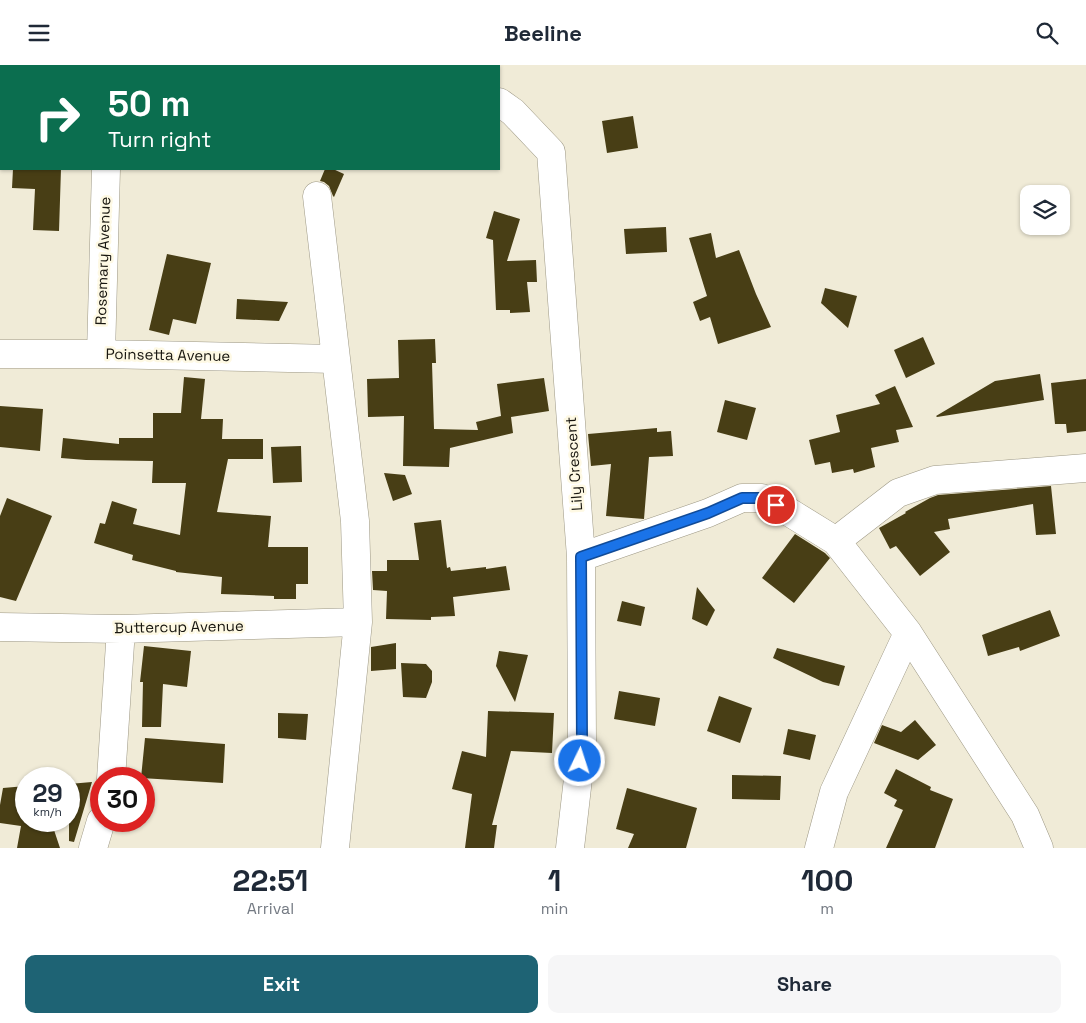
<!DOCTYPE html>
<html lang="en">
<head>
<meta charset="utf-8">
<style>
  body { margin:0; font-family:"Space Grotesk",sans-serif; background:#f6f6f7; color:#1f2937; height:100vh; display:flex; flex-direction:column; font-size:19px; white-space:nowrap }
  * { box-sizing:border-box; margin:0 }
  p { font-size:16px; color:#747a83 }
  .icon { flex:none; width:28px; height:28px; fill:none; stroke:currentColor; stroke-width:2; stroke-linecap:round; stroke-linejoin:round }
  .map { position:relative; height:783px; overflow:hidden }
  .side { display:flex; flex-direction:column; background:#fff; flex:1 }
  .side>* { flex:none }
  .top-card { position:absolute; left:0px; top:0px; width:500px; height:105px; box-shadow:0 1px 4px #0004; background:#0b6e4f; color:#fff; overflow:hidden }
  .fabs { position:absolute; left:1020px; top:120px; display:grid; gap:10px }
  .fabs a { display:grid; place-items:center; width:50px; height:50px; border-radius:10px; background:#fff; box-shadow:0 1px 4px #0004; font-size:25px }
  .speed { position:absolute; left:15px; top:702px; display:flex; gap:10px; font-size:25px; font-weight:700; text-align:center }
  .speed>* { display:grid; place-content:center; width:65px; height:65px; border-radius:50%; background:#fff; box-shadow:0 1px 4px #0004; line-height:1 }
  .speed small { font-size:12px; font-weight:400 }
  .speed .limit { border:8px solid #d22; background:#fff; color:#111 }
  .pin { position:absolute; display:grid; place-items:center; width:42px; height:42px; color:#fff; margin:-21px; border:2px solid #fff; border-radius:50%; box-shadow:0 1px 5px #0007 }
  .me { position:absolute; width:55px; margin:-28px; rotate:4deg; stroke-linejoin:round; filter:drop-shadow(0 0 4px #0008) }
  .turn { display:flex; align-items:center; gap:18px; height:105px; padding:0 25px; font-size:22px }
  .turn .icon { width:65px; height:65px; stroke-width:2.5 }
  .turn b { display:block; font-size:35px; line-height:42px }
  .eta { display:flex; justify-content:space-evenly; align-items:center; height:85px; text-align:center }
  .eta b { font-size:30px; font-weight:700; line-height:35px }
  .button { display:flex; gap:10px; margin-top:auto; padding:10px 25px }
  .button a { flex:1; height:58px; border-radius:10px; background:#1e6374; color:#fff; font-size:20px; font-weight:700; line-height:58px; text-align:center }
  .button a+a { background:#f6f6f7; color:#1f2937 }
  header { display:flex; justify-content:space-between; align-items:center; height:65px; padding:0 25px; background:#fff; font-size:22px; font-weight:700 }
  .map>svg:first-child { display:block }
</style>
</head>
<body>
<header><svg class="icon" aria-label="menu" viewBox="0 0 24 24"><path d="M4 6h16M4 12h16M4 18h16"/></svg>Beeline<svg class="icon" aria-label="search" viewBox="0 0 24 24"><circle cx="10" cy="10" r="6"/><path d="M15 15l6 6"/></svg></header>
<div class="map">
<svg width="1086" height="783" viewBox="0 0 1086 783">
  <rect width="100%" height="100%" fill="#f0ebd7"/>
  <path fill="#483e15" d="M 633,51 L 638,83 L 607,88 L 602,56 Z
    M 13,104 L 61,104 L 59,166 L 33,165 L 35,124 L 12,123 Z
    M 325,104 L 333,104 L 344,109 L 334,132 L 333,131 L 329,121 L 324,117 L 320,116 Z
    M 494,146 L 520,154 L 507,196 L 536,195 L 537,217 L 527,217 L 530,247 L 510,248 L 510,245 L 496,245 L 493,175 L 486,173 Z
    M 666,162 L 667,187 L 626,189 L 624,164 Z
    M 711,168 L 716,193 L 739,185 L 756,229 L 771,262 L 718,279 L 710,252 L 700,256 L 693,237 L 707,231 L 689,173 Z
    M 167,189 L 211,198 L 196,259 L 173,254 L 169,270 L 149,265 Z
    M 825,223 L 857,231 L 848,263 L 821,238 Z
    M 237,234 L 288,237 L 279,256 L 236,254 Z
    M 923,272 L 935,299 L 906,313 L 894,285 Z
    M 435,274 L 436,298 L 432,298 L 434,364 L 478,365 L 476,357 L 501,351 L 497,319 L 544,313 L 549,346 L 511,352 L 513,368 L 450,383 L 449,402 L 403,401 L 404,351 L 368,352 L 367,314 L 399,313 L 398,275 Z
    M 1040,309 L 1044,335 L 937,352 L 936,351 L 995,316 Z
    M 184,312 L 205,314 L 201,354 L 223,354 L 222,374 L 263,374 L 263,394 L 228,394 L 217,447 L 271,451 L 268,482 L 308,482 L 308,519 L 296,519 L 296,534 L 274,534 L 274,531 L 221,529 L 222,512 L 176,507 L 176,506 L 132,495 L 133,490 L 94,478 L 100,458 L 105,459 L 112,436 L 137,444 L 133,459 L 180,470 L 186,418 L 152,418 L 153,396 L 86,395 L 61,393 L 63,373 L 119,379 L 119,373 L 153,373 L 153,348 L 181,348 Z
    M 1086,314 L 1086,366 L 1067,368 L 1066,359 L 1055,359 L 1051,318 Z
    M 895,321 L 913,362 L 896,365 L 899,377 L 871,383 L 875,402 L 854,408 L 853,404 L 832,408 L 830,397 L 815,400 L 809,375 L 840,367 L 836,350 L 880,339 L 875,330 Z
    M 725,335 L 756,343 L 747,375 L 717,367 Z
    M 0,341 L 43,344 L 40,386 L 0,382 Z
    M 657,363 L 657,367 L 671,366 L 673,391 L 649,392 L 644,454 L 606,451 L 611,399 L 591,401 L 588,369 Z
    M 301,381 L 302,417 L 273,418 L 271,382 Z
    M 384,408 L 405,410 L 412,429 L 393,436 Z
    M 1051,421 L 1056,469 L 1036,470 L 1033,439 L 948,454 L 950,464 L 934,467 L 950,487 L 920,511 L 896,481 L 890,484 L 879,463 L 906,448 L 905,447 L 930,433 L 938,430 Z
    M 7,433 L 52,451 L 16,536 L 0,532 L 0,451 Z
    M 441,455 L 447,503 L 450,502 L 451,506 L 486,502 L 486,504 L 506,501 L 510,525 L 453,532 L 455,551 L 431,552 L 431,555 L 386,554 L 387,526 L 373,525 L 372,506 L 387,506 L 387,495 L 419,495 L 414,458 Z
    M 795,469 L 825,488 L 830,493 L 794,538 L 762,513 Z
    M 697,522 L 715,545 L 707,561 L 692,554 Z
    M 622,536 L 645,542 L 641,561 L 617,556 Z
    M 1050,545 L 1060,571 L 1020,586 L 1019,582 L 988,591 L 982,570 Z
    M 396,578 L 396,604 L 371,606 L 371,582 Z
    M 144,581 L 191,586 L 187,622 L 163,619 L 161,662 L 142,662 L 143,617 L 140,617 Z
    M 777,583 L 845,601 L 839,621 L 823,617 L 773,593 Z
    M 499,586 L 528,590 L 515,637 L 496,601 Z
    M 401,598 L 426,599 L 432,606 L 432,617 L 426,633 L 403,632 Z
    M 619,626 L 660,633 L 655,661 L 614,654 Z
    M 719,631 L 752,643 L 740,678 L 707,666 Z
    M 488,646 L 554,648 L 552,688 L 511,686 L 492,760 L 497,760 L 494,783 L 465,783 L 472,729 L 452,724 L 462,686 L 486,692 Z
    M 278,648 L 308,649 L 306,675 L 278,673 Z
    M 915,655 L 936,680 L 918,695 L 874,678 L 882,660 L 901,667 Z
    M 788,664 L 816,670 L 810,695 L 783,689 Z
    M 145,673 L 225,679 L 223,718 L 141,713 Z
    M 896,704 L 931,722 L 930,725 L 953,734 L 935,783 L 886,783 L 903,745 L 894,741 L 897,735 L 884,728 Z
    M 732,710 L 781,711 L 780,735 L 732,734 Z
    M 92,717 L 74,777 L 69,776 L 69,719 Z
    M 26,721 L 26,756 L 51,756 L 60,783 L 17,783 L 21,761 L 0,758 L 0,740 L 3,723 Z
    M 627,723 L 697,743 L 686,783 L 628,783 L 634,769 L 616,764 Z"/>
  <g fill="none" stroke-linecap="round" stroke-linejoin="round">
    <defs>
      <path id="street" d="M 445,0 L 447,1
        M 499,37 L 513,47 L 551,87 L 581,492 L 582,679 L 570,783
        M 317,131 L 355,456 L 358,557 L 335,783
        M 0,289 L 101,289 L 336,294
        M 101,289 L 106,104
        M 836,476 L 898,428 L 935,415 L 1086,403
        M 581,492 L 708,448 L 742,433 L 762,433 L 789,447 L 836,476 L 908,568 L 1025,750 L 1039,783
        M 0,562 L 121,564 L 358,557
        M 111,714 L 121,564
        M 93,783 L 101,756
        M 819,783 L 834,727 L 908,568"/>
    </defs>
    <use href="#street" stroke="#9d9885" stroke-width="29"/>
    <use href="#street" stroke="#fff" stroke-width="28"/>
  </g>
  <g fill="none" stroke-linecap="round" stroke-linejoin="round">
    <defs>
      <path id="route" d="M 580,696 L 582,679 L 581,492 L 708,448 L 742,433 L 762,433 L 776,440"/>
    </defs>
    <use href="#route" stroke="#114b97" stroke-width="12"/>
    <use href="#route" stroke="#1a73e8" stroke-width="9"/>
  </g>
  <g text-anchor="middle" stroke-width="5" stroke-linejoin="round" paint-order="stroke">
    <g font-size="15" fill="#18160f" stroke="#fef9e4">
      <text transform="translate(103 196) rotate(-88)" y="5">Rosemary Avenue</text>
      <text transform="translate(168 290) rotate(1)" y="5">Poinsetta Avenue</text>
      <text transform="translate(574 399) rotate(-94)" y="5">Lily Crescent</text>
      <text transform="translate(179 562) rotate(-1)" y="5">Buttercup Avenue</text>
    </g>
  </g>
</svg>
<div class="fabs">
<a><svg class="icon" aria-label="layers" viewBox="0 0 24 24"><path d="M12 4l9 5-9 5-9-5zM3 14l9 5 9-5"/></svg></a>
</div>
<div class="speed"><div>29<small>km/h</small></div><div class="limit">30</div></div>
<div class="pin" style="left:776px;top:440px;background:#d93025"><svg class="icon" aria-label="arrive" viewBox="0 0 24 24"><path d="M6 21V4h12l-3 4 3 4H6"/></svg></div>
<svg class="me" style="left:580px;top:696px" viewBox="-20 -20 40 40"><circle r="17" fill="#1a73e8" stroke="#fff" stroke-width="3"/><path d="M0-11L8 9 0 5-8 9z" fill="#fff"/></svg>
<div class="top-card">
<div class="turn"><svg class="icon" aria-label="right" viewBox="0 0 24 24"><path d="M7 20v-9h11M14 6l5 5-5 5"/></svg><div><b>50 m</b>Turn right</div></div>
</div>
</div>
<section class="side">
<div class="eta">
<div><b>22:51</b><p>Arrival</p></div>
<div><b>1</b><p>min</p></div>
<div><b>100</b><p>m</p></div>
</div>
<div class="button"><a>Exit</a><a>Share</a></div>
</section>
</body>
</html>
